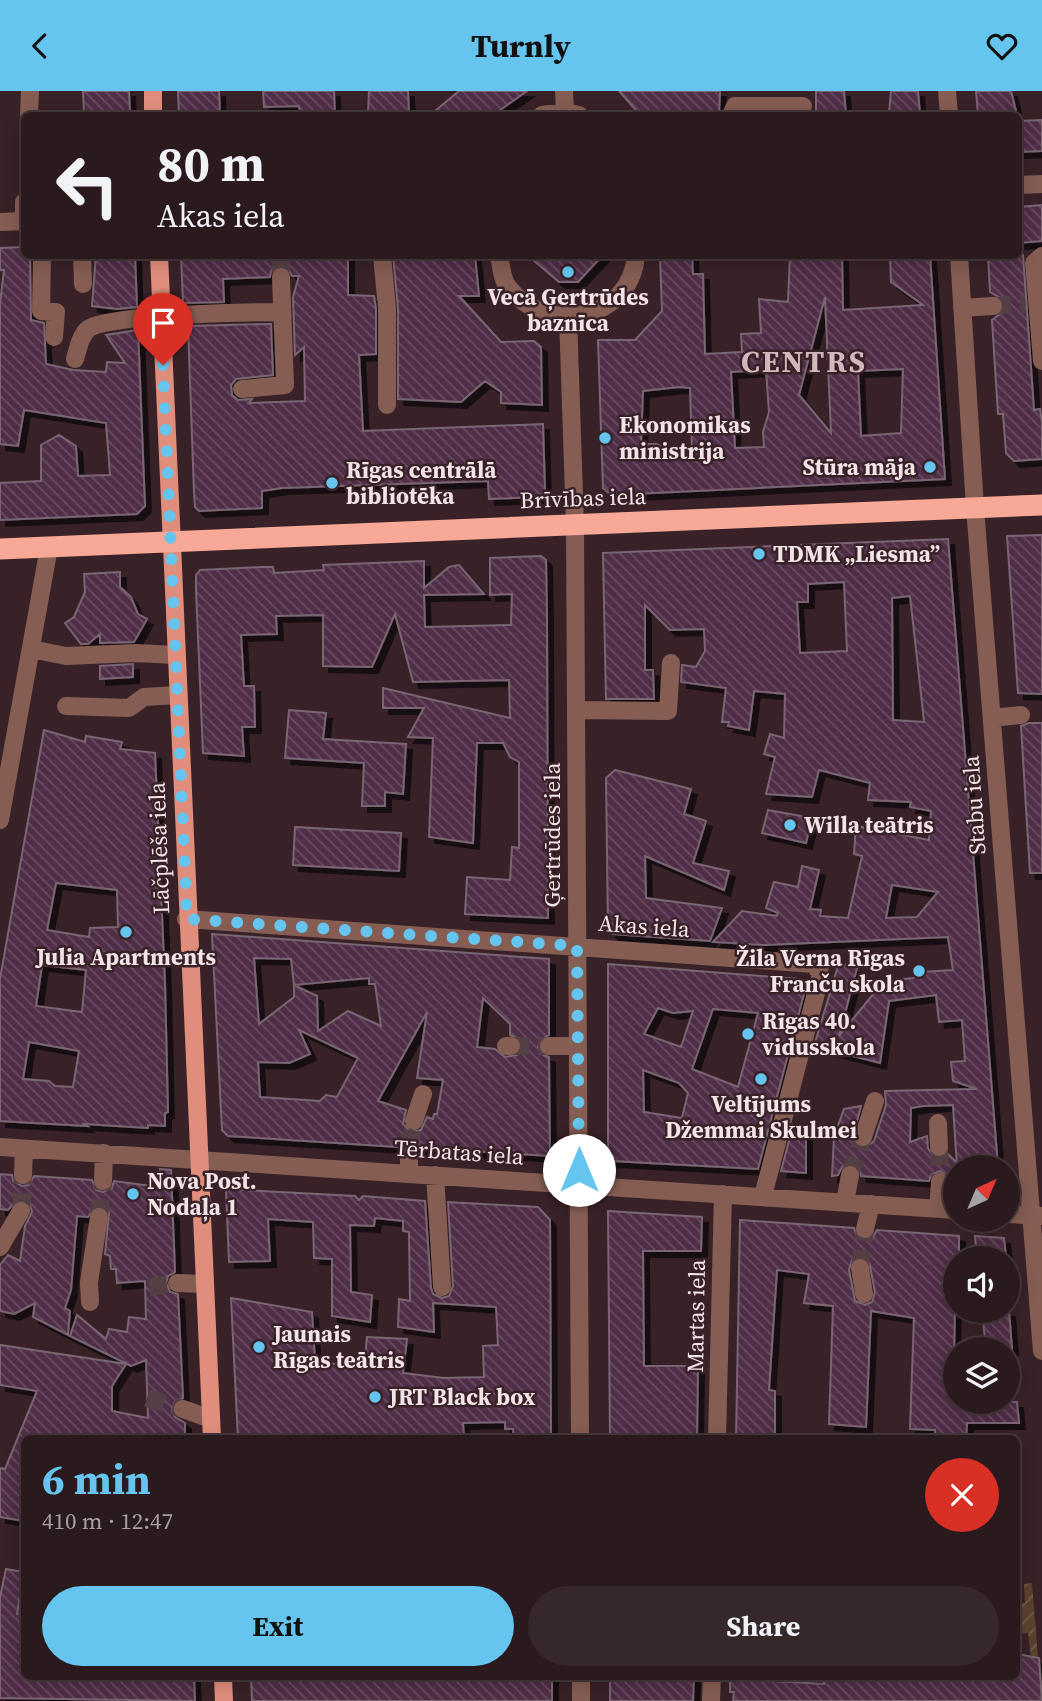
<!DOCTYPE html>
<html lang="en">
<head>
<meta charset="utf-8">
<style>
  body { margin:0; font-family:"Source Serif 4",serif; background:#36272a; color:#f1f3f6; height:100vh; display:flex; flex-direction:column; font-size:26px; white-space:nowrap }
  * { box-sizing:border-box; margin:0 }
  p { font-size:23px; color:#a5a1a4 }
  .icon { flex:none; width:38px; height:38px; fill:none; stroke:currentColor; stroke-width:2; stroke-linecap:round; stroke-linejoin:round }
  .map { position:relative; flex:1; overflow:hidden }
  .sheet { position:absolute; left:21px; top:1344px; width:999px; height:245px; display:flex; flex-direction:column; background:#2a1a1d; border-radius:10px; box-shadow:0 4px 18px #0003,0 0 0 2px #46383b }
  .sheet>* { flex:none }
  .guide { position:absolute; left:21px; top:21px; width:1001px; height:147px; border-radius:10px; box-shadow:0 4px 18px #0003,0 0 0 2px #46383b; background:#2a1a1d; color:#f1f3f6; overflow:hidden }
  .needle { width:46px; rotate:44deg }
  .fabs { position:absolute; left:943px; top:1064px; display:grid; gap:14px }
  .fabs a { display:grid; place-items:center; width:77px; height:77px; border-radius:50%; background:#2a1a1d; box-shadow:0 4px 18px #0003,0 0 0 2px #46383b; font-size:35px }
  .pin { position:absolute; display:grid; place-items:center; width:60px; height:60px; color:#fff; margin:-72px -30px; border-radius:50% 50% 50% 0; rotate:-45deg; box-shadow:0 0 7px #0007 }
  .pin .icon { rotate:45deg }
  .me { position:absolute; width:77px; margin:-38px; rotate:0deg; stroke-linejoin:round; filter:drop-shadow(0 0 5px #0008) }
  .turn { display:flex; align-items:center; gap:24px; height:147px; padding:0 21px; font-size:32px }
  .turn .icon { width:91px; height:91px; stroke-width:2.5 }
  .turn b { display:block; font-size:49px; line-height:60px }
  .round { display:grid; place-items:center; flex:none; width:74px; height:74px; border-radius:37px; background:#36272a }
  .overview { display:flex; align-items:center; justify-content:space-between; height:119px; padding:0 21px }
  h1 { font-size:42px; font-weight:700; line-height:52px; color:#65c5ef }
  .button { display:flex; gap:14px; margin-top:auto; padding:14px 21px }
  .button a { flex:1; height:80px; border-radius:42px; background:#65c5ef; color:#111; font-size:28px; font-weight:700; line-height:80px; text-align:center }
  .button a+a { background:#36272a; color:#f1f3f6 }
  header { display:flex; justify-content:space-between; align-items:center; height:91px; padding:0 21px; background:#65c5ef; color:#111; font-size:32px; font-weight:700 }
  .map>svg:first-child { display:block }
</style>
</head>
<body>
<header><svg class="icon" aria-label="back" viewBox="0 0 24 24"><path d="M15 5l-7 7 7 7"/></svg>Turnly<svg class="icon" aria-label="heart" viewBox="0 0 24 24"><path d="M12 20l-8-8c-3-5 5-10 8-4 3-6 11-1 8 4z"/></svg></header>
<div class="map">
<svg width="1042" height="1610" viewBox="0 0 1042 1610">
  <defs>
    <pattern id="garden-furrows" width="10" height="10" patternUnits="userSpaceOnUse" patternTransform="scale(1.75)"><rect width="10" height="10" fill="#5b422d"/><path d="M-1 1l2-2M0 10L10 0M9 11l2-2" fill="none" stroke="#735d4b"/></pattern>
    <pattern id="building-back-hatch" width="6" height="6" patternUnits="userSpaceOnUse" patternTransform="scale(1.75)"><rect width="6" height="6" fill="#502d46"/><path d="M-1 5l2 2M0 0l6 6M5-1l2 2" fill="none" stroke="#6a4b61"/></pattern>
    <filter id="shadow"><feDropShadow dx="6" dy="6" stdDeviation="0" flood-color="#0009"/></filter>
  </defs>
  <rect width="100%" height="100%" fill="#382227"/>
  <path fill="url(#garden-furrows)" d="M 1032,1492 L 1038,1566 L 1031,1566 L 1028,1542 L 1017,1543 L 1017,1512 L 1025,1512 L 1024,1493 Z"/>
  <path fill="url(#building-back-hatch)" stroke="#7a6573" stroke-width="2" fill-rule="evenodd" filter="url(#shadow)" d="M 83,0 L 129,0 L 130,24 L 84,24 Z
    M 178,0 L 219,0 L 220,24 L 179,24 Z
    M 263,0 L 334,0 L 335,24 L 300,24 L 299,15 L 264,16 Z
    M 369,0 L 408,0 L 409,24 L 368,24 Z
    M 459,0 L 527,0 L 493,24 L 430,24 Z
    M 619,0 L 720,0 L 719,24 L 640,24 Z
    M 816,0 L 844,0 L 846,24 L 816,24 Z
    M 891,0 L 918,0 L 920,24 L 889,22 Z
    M 976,0 L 1011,0 L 1017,24 L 978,24 Z
    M 1042,29 L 1042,60 L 1018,61 L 1018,30 Z
    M 1042,114 L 1042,150 L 1018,152 L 1018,116 Z
    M 24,156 L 24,164 L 30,164 L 31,229 L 44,232 L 46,273 L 73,279 L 106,281 L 107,271 L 125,272 L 106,244 L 138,239 L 145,415 L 137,423 L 0,429 L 0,392 L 41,390 L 41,354 L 59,344 L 76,355 L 78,385 L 110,384 L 106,332 L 24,319 L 18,355 L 0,353 L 0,213 L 4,179 L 0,179 L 0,157 Z
    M 96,164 L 135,164 L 137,216 L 117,218 L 92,215 Z
    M 181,164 L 348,164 L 348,204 L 374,205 L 376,218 L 376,263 L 359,264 L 363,340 L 543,333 L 545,400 L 539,406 L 489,408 L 488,390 L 282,397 L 262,400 L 262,417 L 199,420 L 195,416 L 194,401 L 188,235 L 271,233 L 273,284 L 236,288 L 231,294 L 232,304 L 238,309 L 252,308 L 249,312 L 305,310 L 304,256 L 295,264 L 293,206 L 299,185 L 292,185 L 287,176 L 280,175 L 271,180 L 270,186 L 223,188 L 224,211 L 183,212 Z
    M 393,164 L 475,164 L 479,205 L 459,205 L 501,251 L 534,250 L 541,256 L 542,314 L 501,312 L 501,301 L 485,290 L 461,311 L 398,308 L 398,217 Z
    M 527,164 L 603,164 L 578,191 L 559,191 Z
    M 660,164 L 692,164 L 693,183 L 703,183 L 705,263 L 742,261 L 741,243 L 761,242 L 759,208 L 788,211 L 790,164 L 842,164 L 843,219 L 923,214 L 891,191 L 890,164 L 930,164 L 945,388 L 611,404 L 603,397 L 598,249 L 635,249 L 662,220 ZM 825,206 L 831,342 L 799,304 ZM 903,278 L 901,342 L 861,345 L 858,280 ZM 766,279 L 769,321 L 763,341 L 764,356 L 735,357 L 731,281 ZM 679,296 L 690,297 L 692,358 L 668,360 L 657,353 L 641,353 L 643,300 Z
    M 988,164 L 1023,164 L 1034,319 L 1040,318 L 1042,332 L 1042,368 L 1014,370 L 1006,362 L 1003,323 L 998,323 L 992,229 L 1003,221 L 1004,214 L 1002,208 L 990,201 Z
    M 1042,444 L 1042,603 L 1018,602 L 1007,445 Z
    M 948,448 L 998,1076 L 957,1076 L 953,1014 L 923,1015 L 911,1017 L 910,1051 L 927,1045 L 928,1057 L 933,1066 L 940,1067 L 948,1063 L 956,1071 L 956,1092 L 940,1080 L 931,1084 L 929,1090 L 861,1085 L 858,1076 L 851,1073 L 842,1076 L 838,1084 L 832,1085 L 834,1046 L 844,1018 L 861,1015 L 852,1048 L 855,1054 L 865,1057 L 874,1050 L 886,1014 L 885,1000 L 977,998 L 953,990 L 951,971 L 965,970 L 962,929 L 939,931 L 936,904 L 889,910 L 880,972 L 814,955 L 839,872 L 857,877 L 839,945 L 884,890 L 913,887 L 922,881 L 953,879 L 948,846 L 764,854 L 713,851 L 742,820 L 777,825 L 778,822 L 766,817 L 774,791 L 798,796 L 802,775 L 819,779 L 810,818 L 821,819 L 820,825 L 848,827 L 862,765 L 854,763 L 856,735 L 929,749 L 931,720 L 910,716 L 911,711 L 868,709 L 870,692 L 819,679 L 812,706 L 766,703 L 775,666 L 764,663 L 770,643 L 784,647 L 785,603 L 754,600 L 749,639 L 728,635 L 729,631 L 722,631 L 726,597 L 681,591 L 682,574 L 696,576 L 705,560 L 704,538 L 670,539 L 645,514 L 645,579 L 653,579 L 654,608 L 606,608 L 603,462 ZM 844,491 L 847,560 L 800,562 L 797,511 L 808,511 L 808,493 ZM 910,505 L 922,612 L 924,631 L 893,629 L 892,507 ZM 892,794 L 938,801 L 917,826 L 886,827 Z
    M 541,465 L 546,469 L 547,528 L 548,827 L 465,823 L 467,786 L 510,789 L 512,756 L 519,757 L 519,671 L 510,666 L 503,652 L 477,652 L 473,752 L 429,746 L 433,647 L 408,646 L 424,617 L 383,617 L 383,597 L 510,627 L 509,589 L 413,591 L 395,523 L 372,576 L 323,575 L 323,524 L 276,525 L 277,543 L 241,544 L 244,595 L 254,595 L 255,636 L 242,636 L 244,665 L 203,662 L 196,499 L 196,484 L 200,479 L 262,476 L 273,476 L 274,482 L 324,479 L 323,474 L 424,470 L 424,497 L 449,476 L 459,474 L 484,503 L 424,504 L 425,536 L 511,534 L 512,503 L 490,504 L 490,467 Z
    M 120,481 L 120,496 L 131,506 L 138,523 L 147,528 L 134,551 L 100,552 L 100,543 L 88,553 L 81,553 L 65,532 L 74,526 L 85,501 L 84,483 Z
    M 133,573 L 133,586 L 100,588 L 100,575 Z
    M 289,619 L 326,622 L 323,648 L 406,653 L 403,703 L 385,701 L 385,715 L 362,715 L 364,672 L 285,667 Z
    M 1029,632 L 1042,632 L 1042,782 L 1030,782 L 1021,635 Z
    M 44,639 L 85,651 L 86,645 L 122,651 L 120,658 L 155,662 L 165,893 L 168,1021 L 165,1022 L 165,1035 L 148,1034 L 148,1037 L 84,1033 L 87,1035 L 0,1030 L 0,888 ZM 56,792 L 117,799 L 118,836 L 90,837 L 89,846 L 47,839 ZM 42,874 L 86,879 L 82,921 L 36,915 ZM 29,951 L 79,960 L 73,996 L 55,995 L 49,990 L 23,988 Z
    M 615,679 L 691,698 L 684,723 L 706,730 L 693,772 L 729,780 L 724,799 L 645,765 L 646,807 L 722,817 L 710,850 L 613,843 L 608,837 L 606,687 Z
    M 768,719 L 812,727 L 806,752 L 762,742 Z
    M 295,736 L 401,742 L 399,780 L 293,774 Z
    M 212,843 L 549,868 L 549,944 L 540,949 L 538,956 L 543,964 L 549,966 L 550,1065 L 420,1057 L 418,1051 L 410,1046 L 403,1048 L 398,1056 L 228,1045 L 222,1039 ZM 254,867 L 291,868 L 294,894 L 369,887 L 369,893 L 375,893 L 381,935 L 348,920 L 318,940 L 317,905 L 294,894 L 294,906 L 259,933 ZM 483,907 L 510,933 L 510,944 L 520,949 L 522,956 L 517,964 L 505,966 L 495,958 L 477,956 ZM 427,921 L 417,987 L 443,989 L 437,1023 L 434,1023 L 433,1028 L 427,1026 L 421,1039 L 411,1041 L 403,1033 L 406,1019 L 378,1010 ZM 299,939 L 358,967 L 337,1006 L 326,1004 L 320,1010 L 260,1006 L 258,971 L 289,972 L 310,963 Z
    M 608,873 L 800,888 L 806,895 L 758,1078 L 612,1070 L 608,1065 ZM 658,917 L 673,922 L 693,920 L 681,956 L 644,943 ZM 713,918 L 758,922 L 738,996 L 692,978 ZM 643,979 L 679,992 L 688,1002 L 682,1027 L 644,1021 Z
    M 791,1042 L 806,1044 L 806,1082 L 781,1080 Z
    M 160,1078 L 171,1079 L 175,1181 L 168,1185 L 166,1192 L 170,1201 L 178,1203 L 183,1307 L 175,1310 L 172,1319 L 175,1326 L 185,1332 L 185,1348 L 24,1348 L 24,1430 L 0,1426 L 0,1377 L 5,1378 L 37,1300 L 0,1294 L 0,1254 L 126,1273 L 112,1295 L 112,1320 L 148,1327 L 146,1269 L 131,1275 L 70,1245 L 77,1224 L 106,1248 L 109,1238 L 127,1241 L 129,1226 L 146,1228 L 145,1190 L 117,1192 L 116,1178 L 111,1178 L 110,1165 L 105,1163 L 109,1121 L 101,1115 L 96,1115 L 88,1126 L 77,1125 L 71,1199 L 65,1217 L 70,1220 L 68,1244 L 33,1226 L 35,1212 L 14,1223 L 0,1220 L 0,1174 L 8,1164 L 20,1170 L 25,1135 L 32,1121 L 30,1114 L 22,1109 L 15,1111 L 8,1119 L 0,1118 L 0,1083 L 12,1084 L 13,1090 L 22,1095 L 29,1094 L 34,1085 L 92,1089 L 96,1099 L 103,1101 L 112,1097 L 114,1090 L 159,1096 Z
    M 226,1098 L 355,1105 L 359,1109 L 363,1105 L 425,1110 L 431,1197 L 433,1203 L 442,1207 L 449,1205 L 453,1195 L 448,1111 L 538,1116 L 550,1129 L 551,1348 L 514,1348 L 513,1338 L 505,1338 L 505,1331 L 463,1332 L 464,1348 L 238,1348 L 231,1207 L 312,1221 L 315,1270 L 364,1277 L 367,1246 L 407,1248 L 403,1282 L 444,1287 L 484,1286 L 483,1255 L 498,1254 L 496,1216 L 433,1212 L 434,1241 L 398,1236 L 399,1208 L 410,1210 L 409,1141 L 403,1140 L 403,1130 L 375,1127 L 374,1135 L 350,1134 L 351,1201 L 372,1204 L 370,1231 L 332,1225 L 332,1168 L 314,1167 L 313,1131 L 268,1128 L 270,1170 L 229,1171 Z
    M 608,1120 L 702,1126 L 701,1160 L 643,1160 L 644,1275 L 698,1275 L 697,1348 L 610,1348 Z
    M 740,1129 L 854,1137 L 857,1146 L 863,1149 L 873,1146 L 877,1139 L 959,1145 L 959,1167 L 956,1167 L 953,1311 L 1017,1311 L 1019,1332 L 967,1332 L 966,1348 L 935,1348 L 935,1339 L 910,1338 L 914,1227 L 871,1220 L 866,1336 L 829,1333 L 833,1215 L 804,1212 L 809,1183 L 777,1179 L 769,1299 L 775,1300 L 775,1348 L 736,1348 ZM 859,1166 L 869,1170 L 875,1201 L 872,1211 L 865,1214 L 855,1210 L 849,1179 L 852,1169 Z
    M 975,1145 L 1004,1147 L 1006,1167 L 977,1167 Z
    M 982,1220 L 1009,1220 L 1012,1258 L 986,1258 Z
    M 6,1478 L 24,1481 L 17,1523 L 24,1524 L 24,1586 L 194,1586 L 195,1610 L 0,1607 L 0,1506 Z
    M 1017,1563 L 1039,1567 L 1042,1610 L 733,1610 L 734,1601 L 730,1601 L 730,1586 L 773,1586 L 773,1590 L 824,1593 L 824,1586 L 898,1586 L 898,1589 L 937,1590 L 937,1586 L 1017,1586 Z
    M 251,1586 L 552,1586 L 552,1610 L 252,1610 Z
    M 610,1586 L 694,1586 L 693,1610 L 610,1610 Z"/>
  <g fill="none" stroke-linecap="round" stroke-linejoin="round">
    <path stroke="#543f44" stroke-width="18" stroke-dasharray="18 9" stroke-linecap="butt" d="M 280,164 L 281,186
      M 993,215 L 1025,213
      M 511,955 L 549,955
      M 939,1056 L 940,1091
      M 409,1057 L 414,1030
      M 850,1084 L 863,1046
      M 21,1120 L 23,1084
      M 99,1126 L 103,1090
      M 860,1177 L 865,1138
      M 149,1196 L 177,1192
      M 147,1307 L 183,1318"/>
    <path stroke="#855d53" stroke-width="18" d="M 564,0 L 565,21
      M 947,0 L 949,24
      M 29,24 L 30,0
      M 542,24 L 565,21 L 579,24
      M 731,24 L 735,15 L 803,15
      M 1018,94 L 1042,93
      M 24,130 L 24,111
      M 0,131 L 24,130
      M 42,164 L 41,220 L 56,221 L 54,246
      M 82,164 L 83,193
      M 382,164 L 387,217 L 387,314
      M 499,164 C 501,174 502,189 508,196 C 546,245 631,230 636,164
      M 959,164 L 975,417 L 1042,1260
      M 1042,165 L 1034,172 L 1042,270
      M 962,217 L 993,215
      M 568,225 L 575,434 L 580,1348
      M 75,268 C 78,258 80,245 88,238 C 106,223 252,221 282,221
      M 242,298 L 285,294 L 281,186
      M 31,558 L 66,565 L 135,562 L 176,564
      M 66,615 L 129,617 L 144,606 L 178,604
      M 576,619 L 668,620 L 671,572
      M 992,627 L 1021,624
      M 0,729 L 49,456
      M 186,828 L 814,873 L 821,883 L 763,1105
      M 506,955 L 511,955
      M 549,955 L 577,955
      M 414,1030 L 423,1003
      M 938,1032 L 939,1056
      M 863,1046 L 875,1010
      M 0,1056 L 956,1119
      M 409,1082 L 409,1057
      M 23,1084 L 24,1058
      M 435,1084 L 442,1196
      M 103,1090 L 104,1062
      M 845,1111 L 850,1084
      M 938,1118 L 940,1091
      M 1008,1123 L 1042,1125
      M 865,1138 L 871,1113
      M 0,1156 L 21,1120
      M 860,1177 L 864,1203
      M 177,1192 L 204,1193
      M 90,1211 L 89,1191 L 99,1126
      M 183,1318 L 211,1328
      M 717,1348 L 723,1103
      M 581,1586 L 581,1610
      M 711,1610 L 712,1586"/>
    <path stroke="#e08e7b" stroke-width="18" d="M 153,0 L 153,24
      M 159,164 L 212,1348
      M 223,1586 L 224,1610"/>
    <path stroke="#f8a896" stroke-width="21" d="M 0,458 L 1042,414"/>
  </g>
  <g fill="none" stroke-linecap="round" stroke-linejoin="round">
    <path stroke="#65c5ef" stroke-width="12" stroke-dasharray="0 21.6" d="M 163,274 L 187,828 L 577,855 L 579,1079"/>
  </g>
  <g fill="#65c5ef" stroke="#382227" stroke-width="2.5">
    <circle cx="568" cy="181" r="7"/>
    <circle cx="605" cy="347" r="7"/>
    <circle cx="930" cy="376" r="7"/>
    <circle cx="332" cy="392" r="7"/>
    <circle cx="759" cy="463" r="7"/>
    <circle cx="790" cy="734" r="7"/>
    <circle cx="126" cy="841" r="7"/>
    <circle cx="919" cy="880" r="7"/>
    <circle cx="748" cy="943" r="7"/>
    <circle cx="761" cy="988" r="7"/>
    <circle cx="133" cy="1103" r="7"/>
    <circle cx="259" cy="1256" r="7"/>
    <circle cx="375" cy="1306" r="7"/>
  </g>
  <g text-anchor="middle" stroke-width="5" stroke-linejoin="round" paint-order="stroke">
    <g font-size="23" font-weight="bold" fill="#f2e3e6" stroke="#382227" text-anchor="start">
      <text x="568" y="214" text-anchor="middle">Vecā Ģertrūdes<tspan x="568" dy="26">baznīca</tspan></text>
      <text x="619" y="342">Ekonomikas<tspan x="619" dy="26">ministrija</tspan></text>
      <text x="916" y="384" text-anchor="end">Stūra māja</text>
      <text x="346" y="387">Rīgas centrālā<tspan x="346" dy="26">bibliotēka</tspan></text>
      <text x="773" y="471">TDMK „Liesma”</text>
      <text x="804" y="742">Willa teātris</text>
      <text x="126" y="874" text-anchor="middle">Julia Apartments</text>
      <text x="905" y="875" text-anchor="end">Žila Verna Rīgas<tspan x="905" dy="26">Franču skola</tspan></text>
      <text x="762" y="938">Rīgas 40.<tspan x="762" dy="26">vidusskola</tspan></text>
      <text x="761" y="1021" text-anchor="middle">Veltījums<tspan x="761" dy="26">Džemmai Skulmei</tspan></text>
      <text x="147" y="1098">Nova Post.<tspan x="147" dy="26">Nodaļa 1</tspan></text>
      <text x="273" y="1251">Jaunais<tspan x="273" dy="26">Rīgas teātris</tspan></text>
      <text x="389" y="1314">JRT Black box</text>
    </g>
    <g font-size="23" fill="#f2e3e6" stroke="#382227">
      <text transform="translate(583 407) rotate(-2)" y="8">Brīvības iela</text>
      <text transform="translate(974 714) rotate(-94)" y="8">Stabu iela</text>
      <text transform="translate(552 744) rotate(-90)" y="8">Ģertrūdes iela</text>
      <text transform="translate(159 757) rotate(-92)" y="8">Lāčplēša iela</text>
      <text transform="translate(644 835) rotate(4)" y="8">Akas iela</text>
      <text transform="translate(459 1061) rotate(4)" y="8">Tērbatas iela</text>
      <text transform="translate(696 1225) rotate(-89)" y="8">Martas iela</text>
    </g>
    <g font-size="30" font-weight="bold" letter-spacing="2" fill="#d4b7bc" stroke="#382227">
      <text x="804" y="281">CENTRS</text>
    </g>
  </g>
</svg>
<div class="fabs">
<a><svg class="needle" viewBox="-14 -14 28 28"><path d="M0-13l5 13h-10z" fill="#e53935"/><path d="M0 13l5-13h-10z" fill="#a5a1a4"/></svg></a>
<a><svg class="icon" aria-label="sound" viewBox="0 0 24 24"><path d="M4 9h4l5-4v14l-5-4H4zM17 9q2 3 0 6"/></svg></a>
<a><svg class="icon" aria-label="layers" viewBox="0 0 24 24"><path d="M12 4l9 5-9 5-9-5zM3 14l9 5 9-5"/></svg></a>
</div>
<div class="pin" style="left:163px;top:274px;background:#d93025"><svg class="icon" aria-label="arrive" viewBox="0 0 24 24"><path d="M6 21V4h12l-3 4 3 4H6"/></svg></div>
<svg class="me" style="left:579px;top:1079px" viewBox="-20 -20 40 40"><circle r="19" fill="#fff"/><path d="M0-13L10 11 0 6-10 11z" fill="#65c5ef"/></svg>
<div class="guide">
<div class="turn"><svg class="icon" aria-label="left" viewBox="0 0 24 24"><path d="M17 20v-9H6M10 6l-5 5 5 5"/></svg><div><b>80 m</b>Akas iela</div></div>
</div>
<section class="sheet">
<div class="overview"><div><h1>6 min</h1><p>410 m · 12:47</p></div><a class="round" style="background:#d93025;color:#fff"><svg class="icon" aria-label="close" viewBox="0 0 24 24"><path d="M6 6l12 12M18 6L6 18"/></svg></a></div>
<div class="button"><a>Exit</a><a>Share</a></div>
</section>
</div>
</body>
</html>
